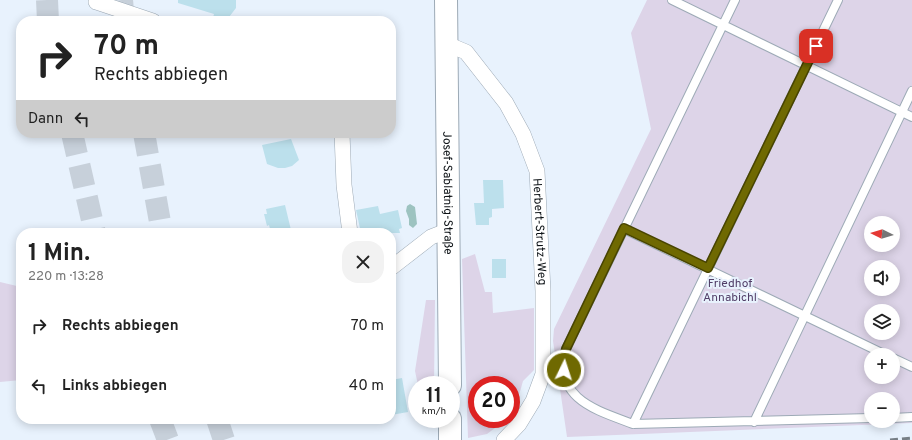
<!DOCTYPE html>
<html lang="de">
<head>
<meta charset="utf-8">
<style>
  body { margin:0; font-family:Overpass,sans-serif; background:#f2f2f2; color:#222; height:100vh; display:flex; flex-direction:column; font-size:15px; white-space:nowrap }
  * { box-sizing:border-box; margin:0 }
  p { font-size:13px; color:#767676 }
  .icon { flex:none; width:22px; height:22px; fill:none; stroke:currentColor; stroke-width:2; stroke-linecap:round; stroke-linejoin:round }
  .map { position:relative; flex:1; overflow:hidden }
  .side { position:absolute; left:16px; top:228px; width:380px; height:196px; display:flex; flex-direction:column; background:#fff; border-radius:16px; box-shadow:0 2px 10px #0003 }
  .side>* { flex:none }
  .banner { position:absolute; left:16px; top:16px; width:380px; height:122px; border-radius:16px; box-shadow:0 2px 10px #0003; background:#fff; color:#222; overflow:hidden }
  .needle { width:26px; rotate:275deg }
  .tools { position:absolute; left:864px; top:216px; display:grid; gap:8px }
  .tools a { display:grid; place-items:center; width:36px; height:36px; border-radius:50%; background:#fff; box-shadow:0 2px 10px #0003; font-size:20px }
  .speed { position:absolute; left:408px; top:376px; display:flex; gap:8px; font-size:20px; font-weight:700; text-align:center }
  .speed>* { display:grid; place-content:center; width:52px; height:52px; border-radius:50%; background:#fff; box-shadow:0 2px 10px #0003; line-height:1 }
  .speed small { font-size:10px; font-weight:400 }
  .speed .limit { border:6px solid #d22; background:#fff; color:#111 }
  .pin { position:absolute; display:grid; place-items:center; width:34px; height:34px; color:#fff; margin:-17px; border-radius:8px; box-shadow:0 2px 6px #0006 }
  .me { position:absolute; width:44px; margin:-22px; rotate:4deg; stroke-linejoin:round; filter:drop-shadow(0 0 3px #0008) }
  .turn { display:flex; align-items:center; gap:14px; height:84px; padding:0 12px; font-size:18px }
  .turn .icon { width:52px; height:52px; stroke-width:2.5 }
  .turn b { display:block; font-size:28px; line-height:34px }
  .then { display:flex; align-items:center; height:38px; padding:0 12px; background:#0003; gap:8px; font-size:15px }
  .round { display:grid; place-items:center; flex:none; width:42px; height:42px; border-radius:16px; background:#f2f2f2 }
  .overview { display:flex; align-items:center; justify-content:space-between; height:68px; padding:0 12px }
  h1 { font-size:24px; font-weight:700; line-height:30px }
  ul { padding:0; list-style:none }
  li { display:flex; align-items:center; gap:12px; height:60px; padding:0 12px }
  li div { flex:1 }
  li b { display:block; font-size:15px }
  li em { font-style:normal }
  .map>svg:first-child { display:block }
</style>
</head>
<body>
<div class="map">
<svg width="912" height="440" viewBox="0 0 912 440">
  <rect width="100%" height="100%" fill="#e8f2fd"/>
  <path fill="#ddd4e8" fill-rule="evenodd" d="M 647,0 L 912,0 L 912,423 L 567,437 L 553,341 L 554,329 L 651,129 L 631,33 ZM 871,223 L 893,223 L 893,245 L 871,245 ZM 871,267 L 893,267 L 893,289 L 871,289 ZM 871,311 L 893,311 L 893,333 L 871,333 ZM 871,355 L 893,355 L 893,377 L 871,377 ZM 871,399 L 893,399 L 893,421 L 871,421 Z
    M 475,254 L 485,292 L 492,292 L 493,313 L 534,308 L 534,370 L 523,381 L 517,402 L 511,412 L 511,385 L 477,385 L 477,419 L 507,419 L 487,434 L 468,438 L 462,259 Z
    M 0,282 L 21,287 L 21,380 L 0,382 Z
    M 426,300 L 435,300 L 434,385 L 418,385 L 415,371 Z"/>
  <path fill="#9dc3c0" d="M 410,204 L 415,207 L 417,224 L 413,228 L 409,225 L 409,219 L 406,211 L 407,206 Z"/>
  <path fill="#bce0ec" d="M 178,0 L 236,0 L 236,8 L 226,21 L 212,21 L 214,14 L 178,3 Z
    M 291,139 L 299,160 L 292,166 L 285,168 L 278,168 L 267,164 L 262,145 Z
    M 483,180 L 503,180 L 504,208 L 492,209 L 492,217 L 489,218 L 489,225 L 476,225 L 474,203 L 484,203 Z
    M 285,205 L 291,230 L 271,233 L 269,225 L 267,226 L 264,214 L 267,214 L 266,209 Z
    M 378,206 L 380,214 L 398,210 L 402,228 L 399,229 L 400,233 L 361,233 L 356,210 Z
    M 492,259 L 506,259 L 506,278 L 492,278 Z
    M 402,378 L 408,412 L 391,415 L 391,380 Z"/>
  <g fill="none" stroke-linecap="round" stroke-linejoin="round">
    <path stroke="#c7d0da" stroke-width="22" stroke-dasharray="22 11" stroke-linecap="butt" d="M 47,0 L 48,21
      M 122,0 L 124,21
      M 72,133 L 95,233
      M 144,133 L 162,233
      M 160,419 L 168,440
      M 217,419 L 224,440"/>
    <defs>
      <path id="service" d="M 672,0 L 912,117
        M 735,0 L 566,349 C 553,399 596,410 633,424 L 871,418
        M 624,229 L 886,355
        M 893,358 L 912,367
        M 893,418 L 912,417
        M 754,422 L 912,91
        M 633,424 L 838,0"/>
      <g id="minor">
        <path d="M 97,0 L 96,2 L 153,21"/>
        <path id="s1" d="M 447,44 L 466,52 L 506,103 L 523,134 L 537,171 L 543,291 L 543,374 L 533,401 L 519,424 L 504,440"/>
        <path d="M 342,133 L 344,185 L 350,233"/>
        <path d="M 391,268 L 431,237 L 449,230"/>
      </g>
      <g id="secondary">
        <path id="s2" d="M 446,0 L 450,385"/>
        <path d="M 450,419 L 450,440"/>
      </g>
    </defs>
    <use href="#service" stroke="#9daab6" stroke-width="10"/>
    <use href="#minor" stroke="#9daab6" stroke-width="16"/>
    <use href="#secondary" stroke="#9daab6" stroke-width="24"/>
    <use href="#service" stroke="#fff" stroke-width="8"/>
    <use href="#minor" stroke="#fff" stroke-width="15"/>
    <use href="#secondary" stroke="#fff" stroke-width="22"/>
    <path stroke="#777f86" stroke-width="3" stroke-dasharray="8 4" stroke-linecap="butt" d="M 890,440 L 912,438"/>
  </g>
  <g fill="none" stroke-linecap="round" stroke-linejoin="round">
    <defs>
      <path id="route" d="M 564,370 L 563,361 L 566,349 L 624,228 L 708,268 L 816,46"/>
    </defs>
    <use href="#route" stroke="#484401" stroke-width="10"/>
    <use href="#route" stroke="#6f6901" stroke-width="7"/>
  </g>
  <g text-anchor="middle" stroke-width="4" stroke-linejoin="round" paint-order="stroke">
    <g font-size="12" fill="#0b1014" stroke="#e8f2fd">
      <text dy="4" stroke="none"><textPath href="#s2" startOffset="193">Josef-Sablatnig-Straße</textPath></text>
      <text dy="4" stroke="none"><textPath href="#s1" startOffset="221">Herbert-Strutz-Weg</textPath></text>
    </g>
    <g font-size="12" fill="#513e67" stroke="#e8f2fd">
      <text x="730" y="287">Friedhof<tspan x="730" dy="14">Annabichl</tspan></text>
    </g>
  </g>
</svg>
<div class="tools">
<a><svg class="needle" viewBox="-14 -14 28 28"><path d="M0-13l5 13h-10z" fill="#e53935"/><path d="M0 13l5-13h-10z" fill="#767676"/></svg></a>
<a><svg class="icon" aria-label="sound" viewBox="0 0 24 24"><path d="M4 9h4l5-4v14l-5-4H4zM17 9q2 3 0 6"/></svg></a>
<a><svg class="icon" aria-label="layers" viewBox="0 0 24 24"><path d="M12 4l9 5-9 5-9-5zM3 14l9 5 9-5"/></svg></a>
<a>+</a>
<a>−</a>
</div>
<div class="speed"><div>11<small>km/h</small></div><div class="limit">20</div></div>
<div class="pin" style="left:816px;top:46px;background:#d93025"><svg class="icon" aria-label="arrive" viewBox="0 0 24 24"><path d="M6 21V4h12l-3 4 3 4H6"/></svg></div>
<svg class="me" style="left:564px;top:370px" viewBox="-20 -20 40 40"><circle r="17" fill="#6f6901" stroke="#fff" stroke-width="3"/><path d="M0-11L8 9 0 5-8 9z" fill="#fff"/></svg>
<div class="banner">
<div class="turn"><svg class="icon" aria-label="right" viewBox="0 0 24 24"><path d="M7 20v-9h11M14 6l5 5-5 5"/></svg><div><b>70 m</b>Rechts abbiegen</div></div>
<div class="then">Dann<svg class="icon" aria-label="left" viewBox="0 0 24 24"><path d="M17 20v-9H6M10 6l-5 5 5 5"/></svg></div>
</div>
<section class="side">
<div class="overview"><div><h1>1 Min.</h1><p>220 m · 13:28</p></div><a class="round"><svg class="icon" aria-label="close" viewBox="0 0 24 24"><path d="M6 6l12 12M18 6L6 18"/></svg></a></div>
<ul>
<li><svg class="icon" aria-label="right" viewBox="0 0 24 24"><path d="M7 20v-9h11M14 6l5 5-5 5"/></svg><div><b>Rechts abbiegen</b></div><em>70 m</em></li>
<li><svg class="icon" aria-label="left" viewBox="0 0 24 24"><path d="M17 20v-9H6M10 6l-5 5 5 5"/></svg><div><b>Links abbiegen</b></div><em>40 m</em></li>
</ul>
</section>
</div>
</body>
</html>
